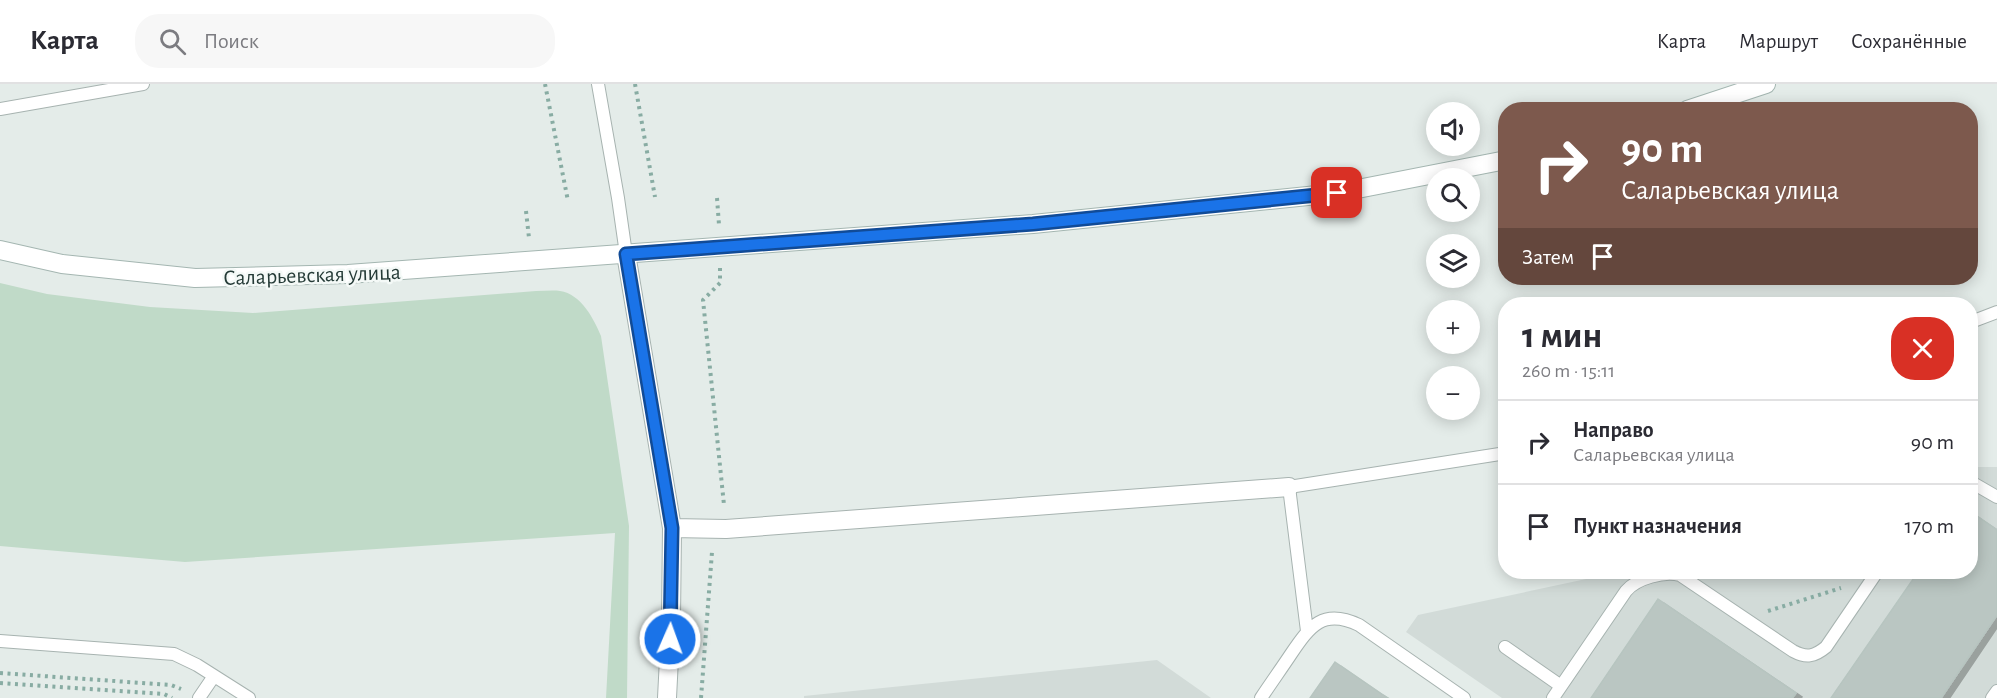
<!DOCTYPE html>
<html lang="ru">
<head>
<meta charset="utf-8">
<style>
  body { margin:0; font-family:"Alegreya Sans",sans-serif; background:#f7f7f7; color:#2b2b33; height:100vh; display:flex; flex-direction:column; font-size:22px; white-space:nowrap }
  * { box-sizing:border-box; margin:0 }
  p { font-size:20px; color:#7c7c81 }
  .icon { flex:none; width:33px; height:33px; fill:none; stroke:currentColor; stroke-width:2; stroke-linecap:round; stroke-linejoin:round }
  .map { position:relative; flex:1; overflow:hidden }
  .details { position:absolute; left:1498px; top:213px; width:480px; height:282px; display:flex; flex-direction:column; background:#fff; border-radius:24px; box-shadow:0 3px 15px #0003 }
  .details>* { flex:none }
  .banner { position:absolute; left:1498px; top:18px; width:480px; height:183px; border-radius:24px; box-shadow:0 3px 15px #0003; background:#7d594d; color:#fff; overflow:hidden }
  .controls { position:absolute; left:1426px; top:18px; display:grid; gap:12px }
  .controls a { display:grid; place-items:center; width:54px; height:54px; border-radius:50%; background:#fff; box-shadow:0 3px 15px #0003; font-size:30px }
  .pin { position:absolute; display:grid; place-items:center; width:51px; height:51px; color:#fff; margin:-26px; border-radius:12px; box-shadow:0 3px 9px #0006 }
  .me { position:absolute; width:66px; margin:-33px; rotate:2deg; stroke-linejoin:round; filter:drop-shadow(0 0 4px #0008) }
  .turn { display:flex; align-items:center; gap:21px; height:126px; padding:0 24px; font-size:27px }
  .turn .icon { width:78px; height:78px; stroke-width:2.5 }
  .turn b { display:block; font-size:42px; line-height:51px }
  .then { display:flex; align-items:center; height:57px; padding:0 24px; background:#0003; gap:12px; font-size:22px }
  .round { display:grid; place-items:center; flex:none; width:63px; height:63px; border-radius:24px; background:#f7f7f7 }
  .overview { display:flex; align-items:center; justify-content:space-between; height:102px; padding:0 24px }
  h1 { font-size:36px; font-weight:700; line-height:45px }
  ul { padding:0; list-style:none }
  li { display:flex; align-items:center; gap:18px; height:84px; padding:0 24px; border-top:2px solid #e1e1e2 }
  li div { flex:1 }
  li b { display:block; font-size:22px }
  li em { font-style:normal }
  header { display:flex; align-items:center; gap:36px; box-sizing:border-box; height:84px; padding:0 30px; background:#fff; border-bottom:2px solid #e1e1e2 }
  header strong { font-size:28px }
  nav { display:flex; gap:33px; margin-inline-start:auto; font-size:21px }
  .search { width:420px; height:54px; background:#f7f7f7; display:flex; align-items:center; gap:15px; box-sizing:border-box; padding:0 21px; border-radius:24px; color:#7c7c81; font-size:22px }
  .map>svg:first-child { display:block }
</style>
</head>
<body>
<header>
<strong>Карта</strong>
<div class="search"><svg class="icon" aria-label="search" viewBox="0 0 24 24"><circle cx="10" cy="10" r="6"/><path d="M15 15l6 6"/></svg>Поиск</div>
<nav><a>Карта</a><a>Маршрут</a><a>Сохранённые</a></nav>
</header>
<div class="map">
<svg width="1997" height="614" viewBox="0 0 1997 614">
  <defs>
    <filter id="shadow"><feDropShadow dx="6" dy="4" stdDeviation="0" flood-color="#0004"/></filter>
  </defs>
  <rect width="100%" height="100%" fill="#e4ece9"/>
  <path fill="#d2dbd8" d="M 1971,383 L 1997,383 L 1997,614 L 1502,614 L 1406,548 L 1418,531 L 1619,488 L 1971,488 Z
    M 1157,576 L 1211,614 L 804,614 L 804,612 Z"/>
  <path fill="#c0dac8" d="M 0,199 L 47,210 L 150,223 L 253,229 L 536,207 C 544,207 553,206 560,207 C 581,210 594,235 601,252 L 629,442 L 627,614 L 606,614 L 615,449 L 185,478 L 0,462 Z"/>
  <path fill="#bac6c2" stroke="#b7c5c0" stroke-width="1.5" filter="url(#shadow)" d="M 1971,428 L 1997,446 L 1997,531 L 1941,614 L 1831,614 L 1918,488 L 1971,488 Z
    M 1658,515 L 1796,609 L 1792,614 L 1591,614 Z
    M 1335,578 L 1383,611 L 1388,614 L 1310,614 Z"/>
  <g fill="none" stroke-linecap="round" stroke-linejoin="round">
    <defs>
      <path id="lane" d="M 598,0 L 618,114 L 626,170
        M 0,25 L 143,0
        M 1971,238 L 1997,228
        M 1971,398 L 1997,413
        M 1307,547 L 1289,403 L 1506,369
        M 0,557 L 174,570 L 197,581 L 249,614
        M 1505,563 L 1561,602
        M 199,614 L 214,592
        M 1261,614 C 1271,599 1281,585 1291,570 C 1310,542 1323,524 1359,541 L 1464,614
        M 1553,614 L 1626,507 C 1637,494 1664,487 1680,491 L 1793,567 C 1806,574 1814,573 1826,563 L 1877,488
        M 1992,614 L 1997,607"/>
      <path id="street" d="M 626,170 L 672,444 L 671,535 L 667,614
        M 672,444 L 726,445 L 1289,403"/>
      <path id="secondary" d="M 1687,26 L 1766,0
        M 0,166 L 62,180 L 195,194 L 348,190 L 1033,140 L 1337,109 L 1506,76"/>
    </defs>
    <use href="#lane" stroke="#a7b3b0" stroke-width="14"/>
    <use href="#street" stroke="#a7b3b0" stroke-width="20"/>
    <use href="#secondary" stroke="#a4b6b1" stroke-width="20"/>
    <path stroke="#88aca3" stroke-width="4" stroke-dasharray="3 4.5" stroke-linecap="butt" d="M 545,0 L 568,117
      M 635,0 L 655,113
      M 717,114 L 719,141
      M 526,127 L 529,154
      M 720,184 L 720,199 L 703,216 L 724,421
      M 1768,527 L 1841,504
      M 0,589 L 171,601 L 181,605
      M 0,599 L 164,610 L 172,614
      M 701,614 L 712,468"/>
    <use href="#lane" stroke="#fff" stroke-width="12"/>
    <use href="#street" stroke="#fff" stroke-width="18"/>
    <use href="#secondary" stroke="#fff" stroke-width="18"/>
  </g>
  <g fill="none" stroke-linecap="round" stroke-linejoin="round">
    <defs>
      <path id="route" d="M 670,555 L 672,444 L 626,170 L 1033,140 L 1337,109"/>
    </defs>
    <use href="#route" stroke="#114b97" stroke-width="15"/>
    <use href="#route" stroke="#1a73e8" stroke-width="10"/>
  </g>
  <g text-anchor="middle" stroke-width="5" stroke-linejoin="round" paint-order="stroke">
    <g font-size="22" fill="#253b37" stroke="#f4f9f7">
      <text transform="translate(312 190) rotate(-2)" y="8">Саларьевская улица</text>
    </g>
  </g>
</svg>
<div class="controls">
<a><svg class="icon" aria-label="sound" viewBox="0 0 24 24"><path d="M4 9h4l5-4v14l-5-4H4zM17 9q2 3 0 6"/></svg></a>
<a><svg class="icon" aria-label="search" viewBox="0 0 24 24"><circle cx="10" cy="10" r="6"/><path d="M15 15l6 6"/></svg></a>
<a><svg class="icon" aria-label="layers" viewBox="0 0 24 24"><path d="M12 4l9 5-9 5-9-5zM3 14l9 5 9-5"/></svg></a>
<a>+</a>
<a>−</a>
</div>
<div class="pin" style="left:1337px;top:109px;background:#d93025"><svg class="icon" aria-label="arrive" viewBox="0 0 24 24"><path d="M6 21V4h12l-3 4 3 4H6"/></svg></div>
<svg class="me" style="left:670px;top:555px" viewBox="-20 -20 40 40"><circle r="17" fill="#1a73e8" stroke="#fff" stroke-width="3"/><path d="M0-11L8 9 0 5-8 9z" fill="#fff"/></svg>
<div class="banner">
<div class="turn"><svg class="icon" aria-label="right" viewBox="0 0 24 24"><path d="M7 20v-9h11M14 6l5 5-5 5"/></svg><div><b>90 m</b>Саларьевская улица</div></div>
<div class="then">Затем<svg class="icon" aria-label="arrive" viewBox="0 0 24 24"><path d="M6 21V4h12l-3 4 3 4H6"/></svg></div>
</div>
<section class="details">
<div class="overview"><div><h1>1 мин</h1><p>260 m · 15:11</p></div><a class="round" style="background:#d93025;color:#fff"><svg class="icon" aria-label="close" viewBox="0 0 24 24"><path d="M6 6l12 12M18 6L6 18"/></svg></a></div>
<ul>
<li><svg class="icon" aria-label="right" viewBox="0 0 24 24"><path d="M7 20v-9h11M14 6l5 5-5 5"/></svg><div><b>Направо</b><p>Саларьевская улица</p></div><em>90 m</em></li>
<li><svg class="icon" aria-label="arrive" viewBox="0 0 24 24"><path d="M6 21V4h12l-3 4 3 4H6"/></svg><div><b>Пункт назначения</b></div><em>170 m</em></li>
</ul>
</section>
</div>
</body>
</html>
